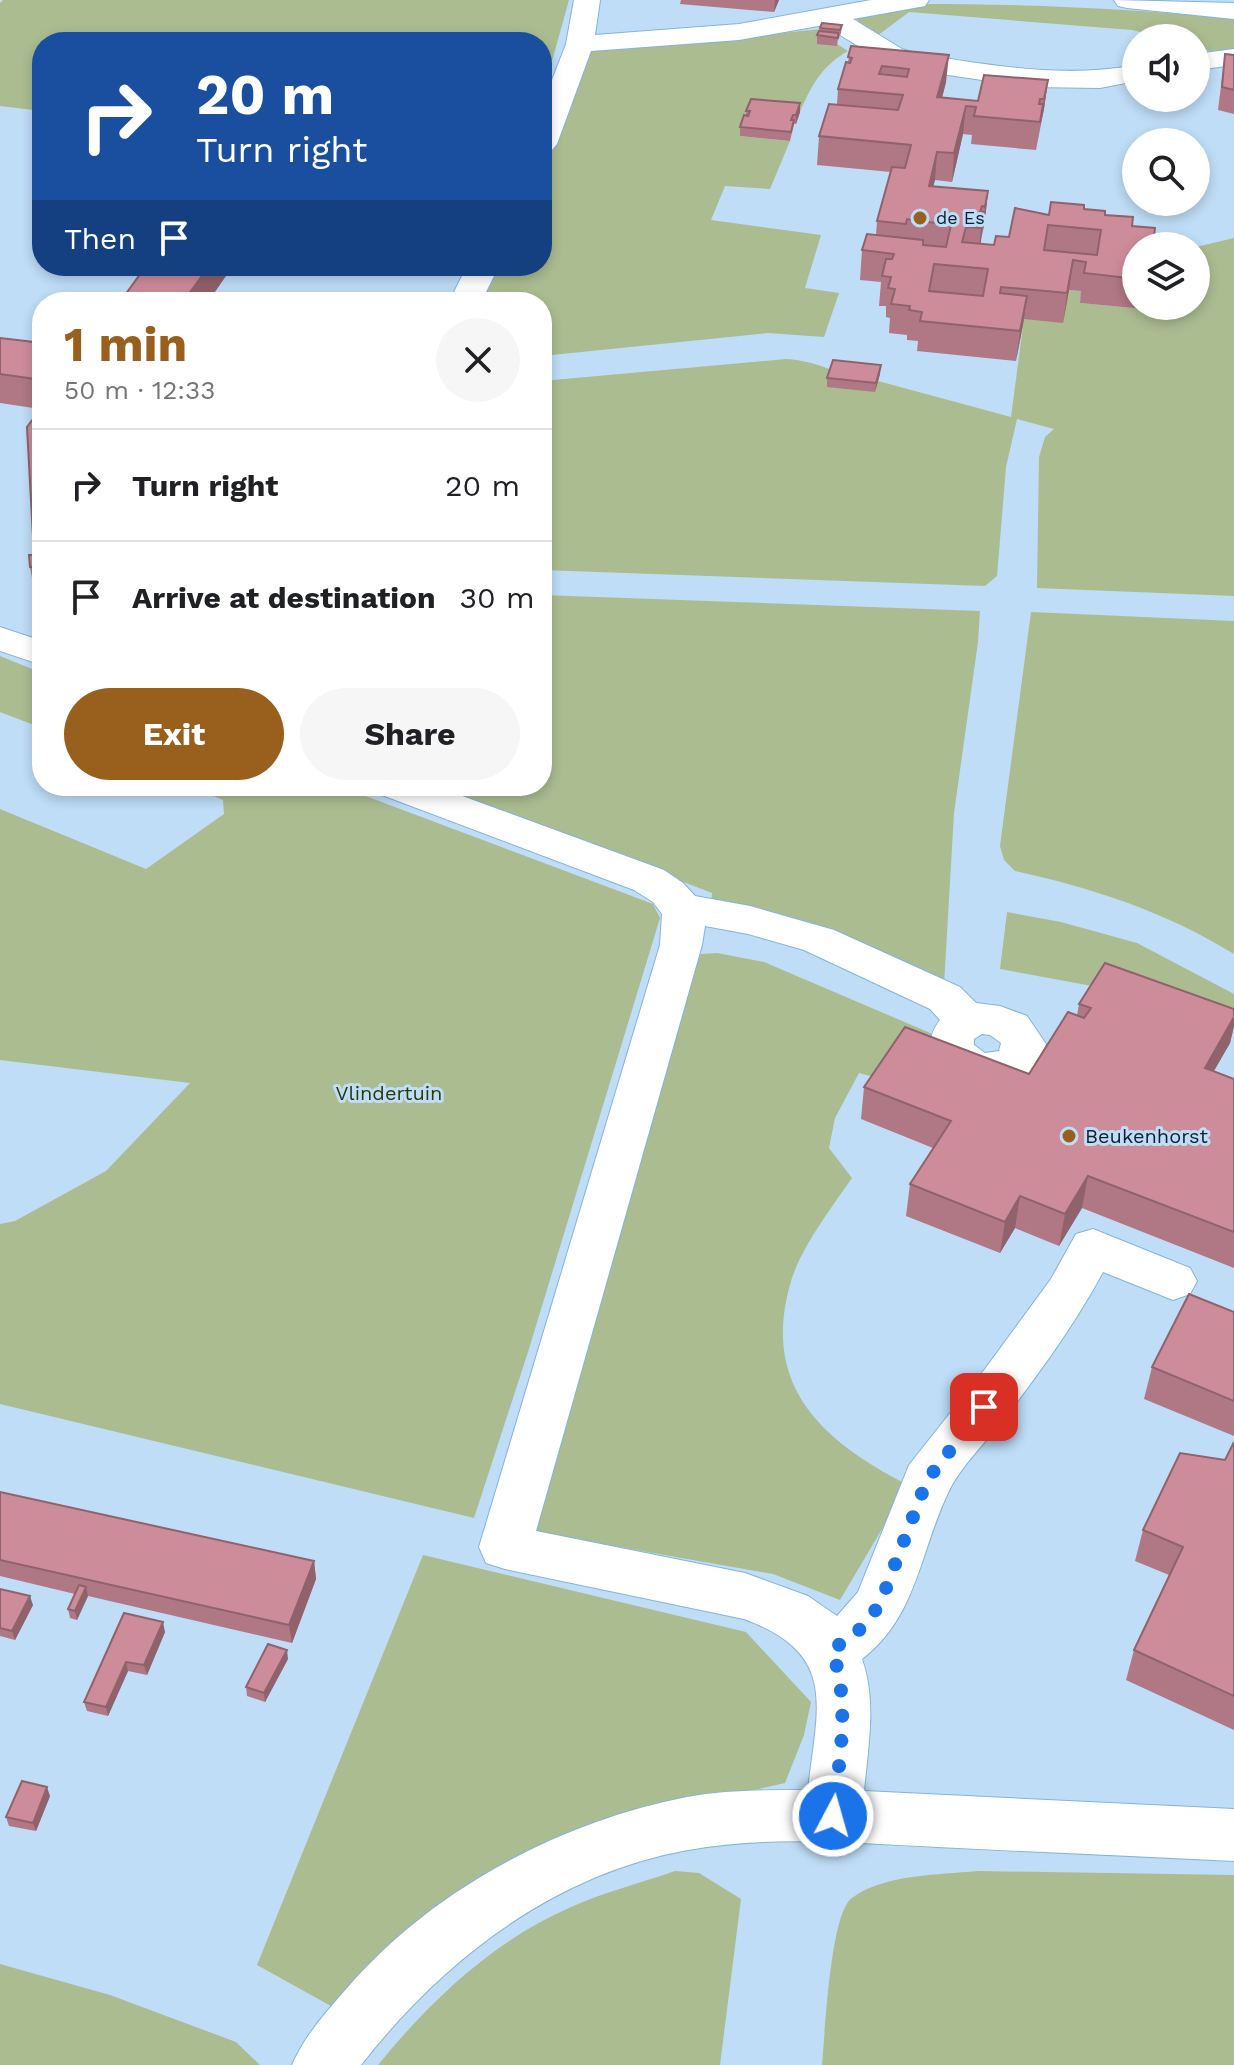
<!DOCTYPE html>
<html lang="en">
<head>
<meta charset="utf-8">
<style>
  body { margin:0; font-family:"Work Sans",sans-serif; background:#f6f6f6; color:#202124; height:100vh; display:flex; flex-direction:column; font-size:30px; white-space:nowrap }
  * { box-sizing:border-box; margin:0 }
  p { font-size:26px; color:#757577 }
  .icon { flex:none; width:44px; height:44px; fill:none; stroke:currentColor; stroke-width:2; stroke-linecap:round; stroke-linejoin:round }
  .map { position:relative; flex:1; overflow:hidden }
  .sheet { position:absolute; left:32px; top:292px; width:520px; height:504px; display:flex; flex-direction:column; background:#fff; border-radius:32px; box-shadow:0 4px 12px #0003 }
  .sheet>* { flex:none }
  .top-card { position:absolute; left:32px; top:32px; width:520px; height:244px; border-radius:32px; box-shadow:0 4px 12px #0003; background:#1a4fa0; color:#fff; overflow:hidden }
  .buttons { position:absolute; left:1122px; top:24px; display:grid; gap:16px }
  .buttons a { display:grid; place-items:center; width:88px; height:88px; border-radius:50%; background:#fff; box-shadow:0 4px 12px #0003; font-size:40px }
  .pin { position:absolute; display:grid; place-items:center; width:68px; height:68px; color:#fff; margin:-34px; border-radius:16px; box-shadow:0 4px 12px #0006 }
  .me { position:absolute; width:88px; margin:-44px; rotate:6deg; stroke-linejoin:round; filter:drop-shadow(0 0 6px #0008) }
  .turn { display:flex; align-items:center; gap:28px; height:168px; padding:0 32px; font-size:36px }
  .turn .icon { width:104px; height:104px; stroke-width:2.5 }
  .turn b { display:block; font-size:56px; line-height:68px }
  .then { display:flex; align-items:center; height:76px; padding:0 32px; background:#0003; gap:16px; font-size:30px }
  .round { display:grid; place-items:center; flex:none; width:84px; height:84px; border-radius:42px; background:#f6f6f6 }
  .head { display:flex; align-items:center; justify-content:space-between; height:136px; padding:0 32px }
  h1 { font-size:48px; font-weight:700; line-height:60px; color:#99601d }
  .action { display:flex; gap:16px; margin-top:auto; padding:16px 32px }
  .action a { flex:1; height:92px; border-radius:48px; background:#99601d; color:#fff; font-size:32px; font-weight:700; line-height:92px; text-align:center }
  .action a+a { background:#f6f6f6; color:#202124 }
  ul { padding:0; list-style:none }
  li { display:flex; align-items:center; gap:24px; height:112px; padding:0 32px; border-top:2px solid #e0e0e0 }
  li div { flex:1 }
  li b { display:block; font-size:30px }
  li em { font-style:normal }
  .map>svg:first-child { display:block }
</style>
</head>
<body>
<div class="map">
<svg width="1234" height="2065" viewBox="0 0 1234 2065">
  <rect width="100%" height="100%" fill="#bfddf7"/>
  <path fill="#abbc91" d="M 3,0 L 569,0 L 542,97 L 542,42 L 42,42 L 42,111 L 0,106 L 0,3 Z
    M 918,4 C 1024,4 1128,8 1234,19 L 1234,50 L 1210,51 L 1196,47 L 1196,38 L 1164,38 L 1132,30 L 909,12 L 877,36 L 860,23 L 844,6 Z
    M 823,29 L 821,34 L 848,51 C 822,66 812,84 800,112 L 750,108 L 740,136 L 790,141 L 770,189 L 725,186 L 711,220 L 821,235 L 805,288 L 839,293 L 824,337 L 768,333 L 542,356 L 542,302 L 472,302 L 490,266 L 542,266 L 542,165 L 562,126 L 587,51 Z
    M 1234,238 L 1234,596 L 1037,588 L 1039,457 L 1045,437 L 1054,429 L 1017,419 L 1006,467 L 997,576 L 985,586 L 542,570 L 542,381 L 786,359 C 820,361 845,376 875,392 L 878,381 L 1011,417 L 1023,326 L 996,323 L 1069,290 L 1082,291 L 1080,303 L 1144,309 L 1196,306 L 1196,247 Z
    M 542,595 L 980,611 L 978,642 L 954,813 L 944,985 L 711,910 L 712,893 L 433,786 L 542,786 Z
    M 1031,612 L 1234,621 L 1234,954 C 1166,912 1093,888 1015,871 L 1004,860 L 1000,846 Z
    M 0,656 L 42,673 L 42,728 L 0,712 Z
    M 190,786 L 339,786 L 653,904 L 660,918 L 528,1352 L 474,1518 L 0,1404 L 0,1224 L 15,1221 L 106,1171 L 190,1083 L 0,1060 L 0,809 L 146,869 L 224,814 L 223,800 Z
    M 1007,912 L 1061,922 L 1137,943 L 1234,994 L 1234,1012 L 1000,969 Z
    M 717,953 L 764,962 L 942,1038 L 900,1084 L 859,1073 L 835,1118 L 829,1148 L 852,1178 C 832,1207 803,1245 792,1278 C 759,1384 820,1440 908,1485 L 840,1600 L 773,1574 L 534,1532 L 690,967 L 701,954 Z
    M 423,1555 L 746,1632 L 811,1702 L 804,1735 L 785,1783 L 715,1799 L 408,1930 L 331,2006 L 257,1965 Z
    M 675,1871 L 699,1873 L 741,1899 L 720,2065 L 378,2065 C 431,2000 493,1941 571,1907 C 604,1892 641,1883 675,1871 Z
    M 977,1871 L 1234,1875 L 1234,2065 L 822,2065 C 825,2035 830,1913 852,1898 C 884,1874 938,1875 977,1871 Z
    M 0,1964 L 110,1995 L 236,2042 L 260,2065 L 0,2065 Z"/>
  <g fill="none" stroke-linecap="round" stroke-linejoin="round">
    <defs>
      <path id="minor" d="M 574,0 L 600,0 L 595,35 L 739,24 L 871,0 L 929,0 L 925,6 L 853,19 L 902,49 L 918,54 C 991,65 1063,79 1136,65 L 1136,81 L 1100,88 L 1030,87 L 914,70 L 882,61 L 824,25 L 739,40 L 591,51 L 557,144 L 552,150 L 542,153 L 542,106 L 566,44 Z
        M 1114,0 L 1234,3 L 1234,19 L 1127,8 L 1118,6 Z
        M 1234,49 L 1234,65 L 1196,70 L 1196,54 Z
        M 467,266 L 499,266 L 481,302 L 449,302 Z
        M 0,627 L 42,641 L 42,665 L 0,651 Z
        M 376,786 L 435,786 L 664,870 L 683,883 L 695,896 L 750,906 L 834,930 L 960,987 L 976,1003 L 1000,1006 L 1027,1016 L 1046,1044 L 1034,1072 C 1019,1079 1002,1086 985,1085 C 952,1082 913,1054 940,1020 L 930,1009 L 804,950 L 748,934 L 705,926 L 702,945 L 536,1531 L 745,1573 L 808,1596 L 837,1616 L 858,1592 L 909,1465 L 985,1369 L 1051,1279 L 1076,1234 L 1093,1229 L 1190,1268 L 1197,1281 L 1190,1294 L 1173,1300 L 1103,1272 C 1075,1324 1040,1372 1004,1419 C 986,1442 960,1467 948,1493 C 920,1551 917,1617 862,1659 C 877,1702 868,1747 864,1791 L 1234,1809 L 1234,1861 C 1135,1856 1036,1852 937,1847 C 855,1843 769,1835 688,1850 C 554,1874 443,1960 361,2065 L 292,2065 C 305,2035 327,2011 348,1987 C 433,1889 560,1822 687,1797 C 726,1790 767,1790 808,1790 C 817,1706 839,1654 744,1619 L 505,1569 L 486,1563 L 479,1547 L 660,945 L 662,914 L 653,902 L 634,890 L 382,795 ZM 982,1034 L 990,1035 L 1001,1043 L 999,1051 L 985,1053 L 974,1045 L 974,1039 Z"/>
    </defs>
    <use href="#minor" stroke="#83b4de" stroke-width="2"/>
    <use href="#minor" fill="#fff" fill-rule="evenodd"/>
  </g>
  <path fill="#b07884" d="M 681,0 L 779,0 L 774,12 L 680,4 Z
    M 842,25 L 841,33 L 839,38 L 838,38 L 837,46 L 817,44 L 817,35 L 820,28 Z
    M 851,46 L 946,82 L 942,98 L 978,101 L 1048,80 L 1044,109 L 1036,150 L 971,144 L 972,135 L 963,134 L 952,182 L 935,180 L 933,186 L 988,191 L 985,220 L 980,244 L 994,245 L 1049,215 L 1084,209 L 1105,215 L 1132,226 L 1136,246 L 1136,306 L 1144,306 L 1144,309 L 1080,303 L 1081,291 L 1069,290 L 1063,323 L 1024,319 L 1016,361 L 917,351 L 918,341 L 907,340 L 907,335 L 889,333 L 890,318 L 886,317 L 886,306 L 879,306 L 881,282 L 860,280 L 862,250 L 876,235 L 877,221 L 891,172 L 817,165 L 819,136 L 837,104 L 838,89 L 848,62 Z
    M 1225,54 L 1234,55 L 1234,114 L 1218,110 Z
    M 800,103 L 800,112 L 796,124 L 794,124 L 790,141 L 740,136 L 740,127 L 746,115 L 746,111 Z
    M 0,338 L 42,343 L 42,598 L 36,599 L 30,567 L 34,555 L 40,409 L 0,403 Z
    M 880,374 L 875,392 L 827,387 L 827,378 Z
    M 1079,1004 L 1234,1009 L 1234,1026 L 1230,1043 L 1214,1071 L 1234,1079 L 1234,1268 L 1082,1208 L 1059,1246 L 1015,1228 L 1000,1253 L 906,1216 L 910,1184 L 933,1148 L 861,1119 L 864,1087 L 1029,1074 L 1077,1015 Z
    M 1234,1312 L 1234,1436 L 1144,1399 L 1152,1367 Z
    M 1234,1442 L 1234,1730 L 1126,1680 L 1134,1650 L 1169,1575 L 1135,1561 L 1143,1530 L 1225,1460 Z
    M 0,1492 L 314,1561 L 316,1579 L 292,1643 L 88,1596 L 77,1620 L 70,1618 L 68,1609 L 75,1594 L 0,1576 Z
    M 0,1589 L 33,1605 L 15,1640 L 0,1636 Z
    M 124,1613 L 165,1632 L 147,1675 L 128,1671 L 108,1716 L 87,1711 L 84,1702 Z
    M 288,1659 L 265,1702 L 247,1696 L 246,1687 Z
    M 50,1796 L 36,1831 L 9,1826 L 6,1817 Z"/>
  <path fill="#90626c" d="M 775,0 L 779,0 L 774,12 Z
    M 949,55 L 946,82 L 935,125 L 937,97 Z
    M 1048,80 L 1044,109 L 1040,127 L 1044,99 Z
    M 800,103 L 800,112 L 796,124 L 796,115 Z
    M 966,106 L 963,134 L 952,182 L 954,153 Z
    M 937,152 L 935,180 L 926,215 L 929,186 Z
    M 988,191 L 985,220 L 982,236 L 985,207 Z
    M 984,212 L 981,241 L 978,257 L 981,228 Z
    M 1073,260 L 1069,290 L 1063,323 L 1067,293 Z
    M 209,266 L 225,266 L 226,276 L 208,302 L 183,302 Z
    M 1027,296 L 1023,325 L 1016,361 L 1020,331 Z
    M 881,365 L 880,374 L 875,392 L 876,383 Z
    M 1234,1017 L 1234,1026 L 1230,1043 L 1197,1100 L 1205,1068 Z
    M 1088,1176 L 1082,1208 L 1059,1246 L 1065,1214 Z
    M 1020,1196 L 1015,1228 L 1000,1253 L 1005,1222 Z
    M 314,1561 L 316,1579 L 292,1643 L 289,1625 Z
    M 86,1587 L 88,1596 L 77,1620 L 75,1611 Z
    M 30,1596 L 33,1605 L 15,1640 L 12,1631 Z
    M 163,1622 L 165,1632 L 147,1675 L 144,1665 Z
    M 287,1650 L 288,1659 L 265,1702 L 264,1693 Z
    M 126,1662 L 128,1671 L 108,1716 L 106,1707 Z
    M 47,1787 L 50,1796 L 36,1831 L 33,1823 Z"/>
  <path fill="#cd8c9a" stroke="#90626c" stroke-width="2" fill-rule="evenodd" d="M 822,23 L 842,25 L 840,30 L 820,28 Z
    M 819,31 L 838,33 L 838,38 L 817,35 Z
    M 851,46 L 949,55 L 937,97 L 978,101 L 984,75 L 1048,80 L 1044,99 L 1040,99 L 1039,104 L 1043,104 L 1040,122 L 974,116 L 976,107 L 966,106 L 954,153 L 937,152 L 929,186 L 988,191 L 985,207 L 982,206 L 980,212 L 984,212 L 981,228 L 966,227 L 962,242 L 994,245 L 996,236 L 1009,237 L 1015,208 L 1049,215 L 1051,202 L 1084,205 L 1084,209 L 1105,211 L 1105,215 L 1133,217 L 1132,226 L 1155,228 L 1153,246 L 1136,246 L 1136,279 L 1084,273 L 1086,262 L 1073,260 L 1067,293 L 1001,287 L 1000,293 L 1027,296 L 1020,331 L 920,321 L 922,312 L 909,310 L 910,306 L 891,304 L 895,289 L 888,288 L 891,277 L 882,276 L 886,259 L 892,259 L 894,254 L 862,250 L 867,234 L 923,240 L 923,245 L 946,247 L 951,225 L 907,219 L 906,224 L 877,221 L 892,167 L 905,168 L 911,145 L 819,136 L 829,104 L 898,110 L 903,95 L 838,89 L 846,62 L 850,63 L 852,58 L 848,57 ZM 882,66 L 909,69 L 907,77 L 879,74 ZM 1048,225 L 1101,230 L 1097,255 L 1044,250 ZM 934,264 L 988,269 L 983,296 L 929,291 Z
    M 1225,54 L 1234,55 L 1234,90 L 1222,87 Z
    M 751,99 L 800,103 L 796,115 L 793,115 L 791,120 L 794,120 L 791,132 L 740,127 L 744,115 L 748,116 L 750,111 L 746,111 Z
    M 146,266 L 209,266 L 183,302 L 120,302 Z
    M 0,338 L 42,343 L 42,380 L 0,374 Z
    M 833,360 L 881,365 L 876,383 L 827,378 Z
    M 42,407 L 42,566 L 30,567 L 29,555 L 34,555 L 27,427 Z
    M 1105,963 L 1234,1009 L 1234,1017 L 1205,1068 L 1234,1079 L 1234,1232 L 1088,1176 L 1065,1214 L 1020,1196 L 1005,1222 L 910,1184 L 951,1121 L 864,1087 L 905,1027 L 1029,1074 L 1068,1012 L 1084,1018 L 1091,1008 L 1079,1004 Z
    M 1189,1294 L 1234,1312 L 1234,1401 L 1152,1367 Z
    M 1234,1442 L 1234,1696 L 1134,1650 L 1183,1547 L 1143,1530 L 1180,1453 L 1225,1460 Z
    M 0,1492 L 314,1561 L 289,1625 L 0,1560 Z
    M 79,1585 L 86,1587 L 75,1611 L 68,1609 Z
    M 0,1589 L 30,1596 L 12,1631 L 0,1628 Z
    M 124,1613 L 163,1622 L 144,1665 L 126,1662 L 106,1707 L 84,1702 Z
    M 268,1644 L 287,1650 L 264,1693 L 246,1687 Z
    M 22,1781 L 47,1787 L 33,1823 L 6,1817 Z"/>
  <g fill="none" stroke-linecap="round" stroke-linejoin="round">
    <path stroke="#1a73e8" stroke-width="14" stroke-dasharray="0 25.2" d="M 833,1816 C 839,1760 851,1705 832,1650 L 863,1627 L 880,1604 L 927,1480 L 984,1407"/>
  </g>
  <g fill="#99601d" stroke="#bfddf7" stroke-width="3">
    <circle cx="920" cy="218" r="8"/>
    <circle cx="1069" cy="1136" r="8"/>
  </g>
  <g text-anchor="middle" stroke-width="6" stroke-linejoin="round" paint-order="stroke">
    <g font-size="18" fill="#0c2030" stroke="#bfddf7" text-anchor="start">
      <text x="936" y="224">de Es</text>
    </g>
    <g font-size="20" fill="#2a3902" stroke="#bfddf7">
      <text x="389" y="1100">Vlindertuin</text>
    </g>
    <g font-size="20" fill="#0c2030" stroke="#bfddf7" text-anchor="start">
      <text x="1085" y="1143">Beukenhorst</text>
    </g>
  </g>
</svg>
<div class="buttons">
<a><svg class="icon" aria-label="sound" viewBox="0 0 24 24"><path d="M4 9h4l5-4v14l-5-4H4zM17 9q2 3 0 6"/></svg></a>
<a><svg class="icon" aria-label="search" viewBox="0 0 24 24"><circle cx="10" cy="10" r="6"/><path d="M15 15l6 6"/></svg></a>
<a><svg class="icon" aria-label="layers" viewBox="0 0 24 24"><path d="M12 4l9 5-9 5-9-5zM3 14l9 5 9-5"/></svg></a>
</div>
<div class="pin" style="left:984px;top:1407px;background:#d93025"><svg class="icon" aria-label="arrive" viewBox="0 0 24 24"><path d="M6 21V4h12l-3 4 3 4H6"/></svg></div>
<svg class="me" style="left:833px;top:1816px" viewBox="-20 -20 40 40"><circle r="17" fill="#1a73e8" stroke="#fff" stroke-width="3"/><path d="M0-11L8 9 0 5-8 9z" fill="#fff"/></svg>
<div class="top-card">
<div class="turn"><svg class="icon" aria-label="right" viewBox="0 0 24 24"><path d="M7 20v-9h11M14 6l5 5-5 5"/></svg><div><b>20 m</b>Turn right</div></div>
<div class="then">Then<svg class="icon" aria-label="arrive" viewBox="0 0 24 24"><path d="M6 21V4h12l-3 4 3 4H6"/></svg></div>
</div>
<section class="sheet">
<div class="head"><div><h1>1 min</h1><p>50 m · 12:33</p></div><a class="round"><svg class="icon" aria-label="close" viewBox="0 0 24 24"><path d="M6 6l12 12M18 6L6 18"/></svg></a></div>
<ul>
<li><svg class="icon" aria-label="right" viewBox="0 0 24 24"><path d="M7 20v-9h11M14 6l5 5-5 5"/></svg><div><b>Turn right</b></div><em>20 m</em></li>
<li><svg class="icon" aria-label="arrive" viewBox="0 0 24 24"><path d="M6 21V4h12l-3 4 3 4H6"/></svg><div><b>Arrive at destination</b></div><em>30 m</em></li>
</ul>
<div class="action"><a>Exit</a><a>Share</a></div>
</section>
</div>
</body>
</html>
